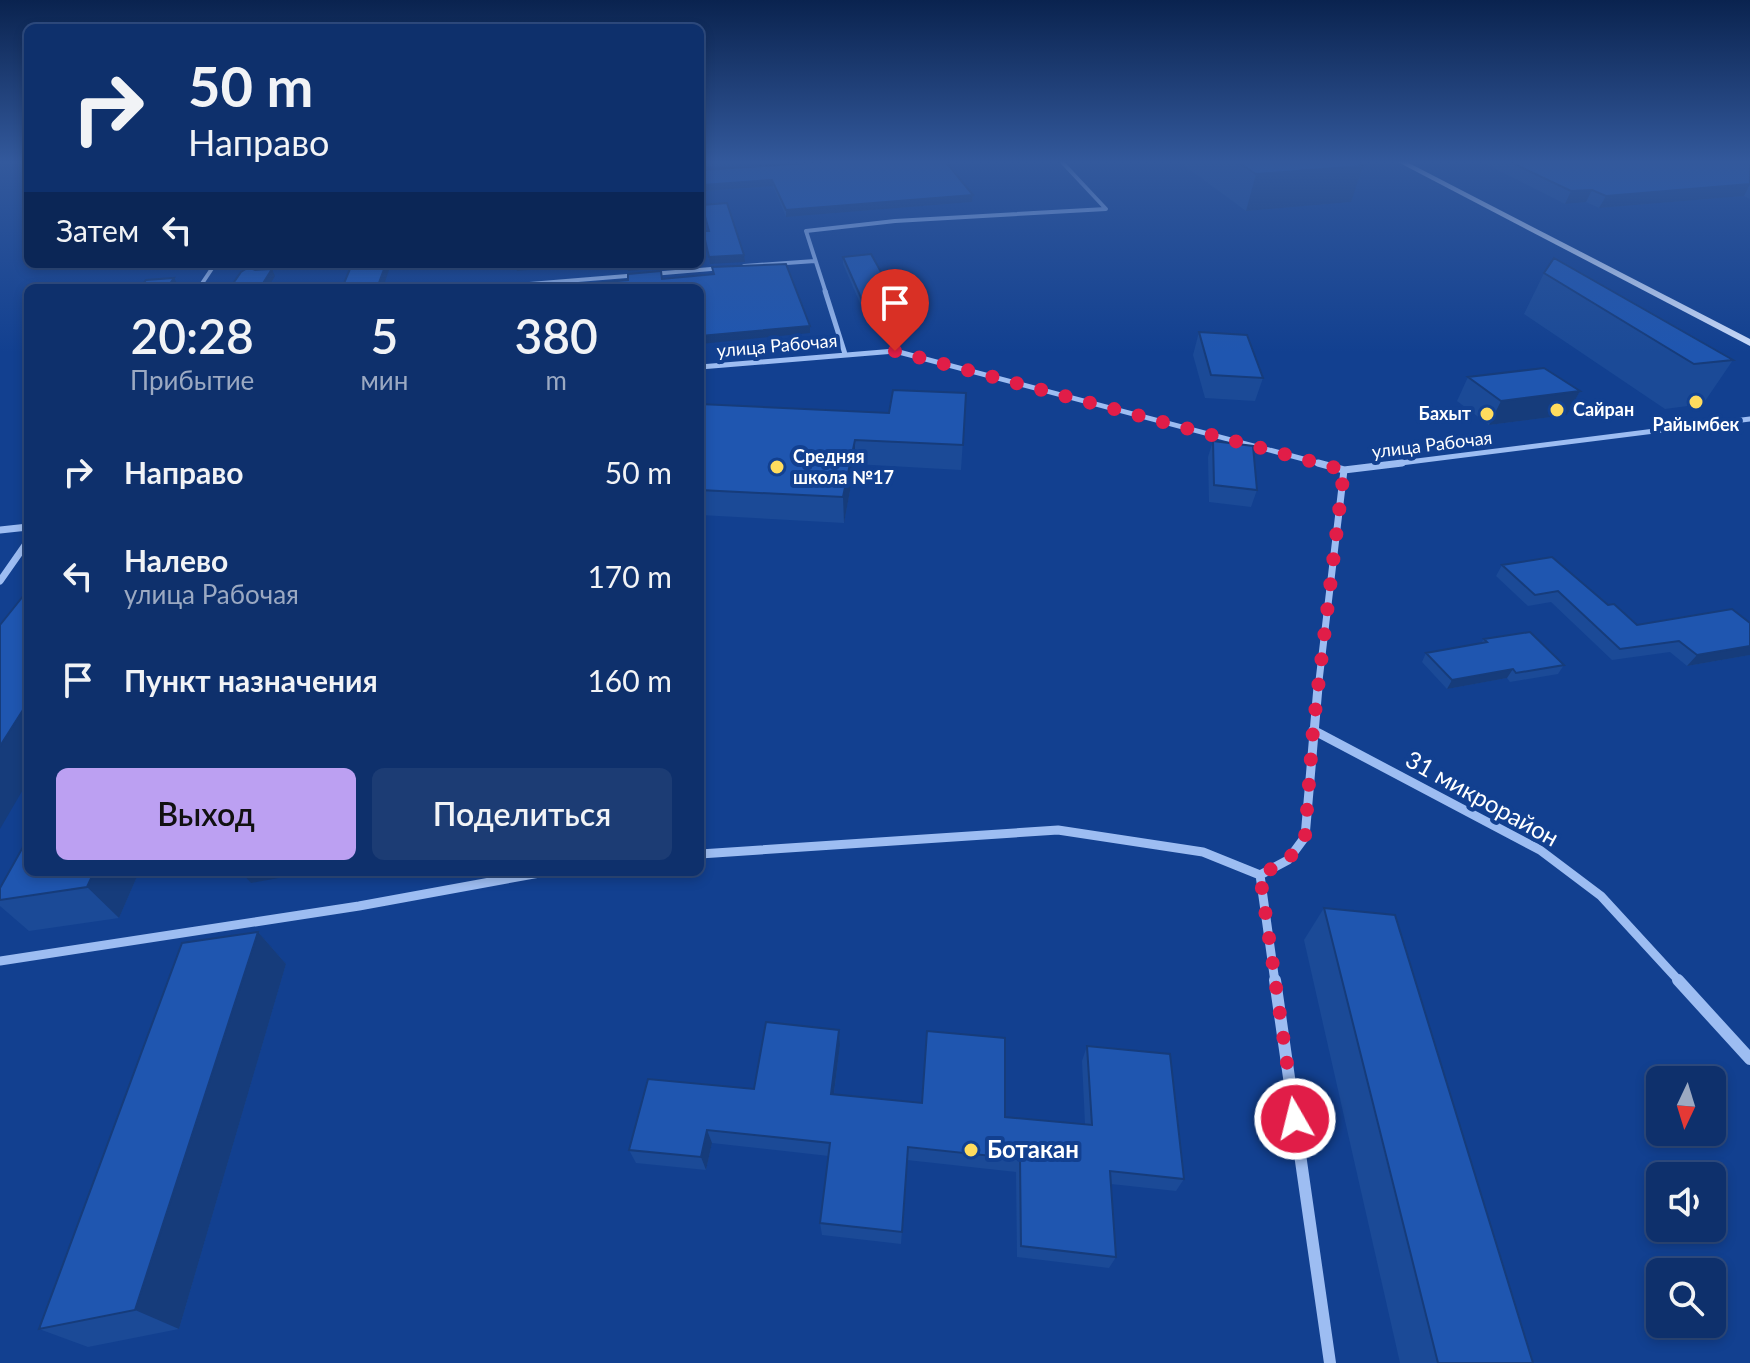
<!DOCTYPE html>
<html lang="ru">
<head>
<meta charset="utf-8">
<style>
  body { margin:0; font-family:Lato,sans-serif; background:#1c3c74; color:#f1f3f6; height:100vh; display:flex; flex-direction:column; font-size:30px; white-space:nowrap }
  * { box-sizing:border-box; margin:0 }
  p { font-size:26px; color:#9ba9c2 }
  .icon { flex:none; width:44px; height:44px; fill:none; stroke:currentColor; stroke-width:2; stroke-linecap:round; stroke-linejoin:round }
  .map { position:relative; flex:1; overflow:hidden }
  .panel { position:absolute; left:24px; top:284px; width:680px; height:592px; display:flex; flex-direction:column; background:#0e306c; border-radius:12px; box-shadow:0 4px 12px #0003,0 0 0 2px #2e4b7f }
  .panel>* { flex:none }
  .guide { position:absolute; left:24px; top:24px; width:680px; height:244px; border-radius:12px; box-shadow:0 4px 12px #0003,0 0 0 2px #2e4b7f; background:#0e306c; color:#f1f3f6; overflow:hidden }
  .needle { width:52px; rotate:184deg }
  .fabs { position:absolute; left:1646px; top:1066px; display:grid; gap:16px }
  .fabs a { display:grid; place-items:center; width:80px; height:80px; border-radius:12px; background:#0e306c; box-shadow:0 4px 12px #0003,0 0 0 2px #2e4b7f; font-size:40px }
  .pin { position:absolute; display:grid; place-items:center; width:68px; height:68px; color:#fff; margin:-82px -34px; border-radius:50% 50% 50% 0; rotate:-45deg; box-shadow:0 0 8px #0007 }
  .pin .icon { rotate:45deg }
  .me { position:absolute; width:88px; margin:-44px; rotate:352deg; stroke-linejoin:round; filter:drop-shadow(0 0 6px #0008) }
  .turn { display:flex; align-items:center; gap:28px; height:168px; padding:0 32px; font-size:36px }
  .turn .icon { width:104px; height:104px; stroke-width:2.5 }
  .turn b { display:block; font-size:56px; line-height:68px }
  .then { display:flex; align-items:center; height:76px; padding:0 32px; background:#0003; gap:16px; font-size:30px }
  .eta { display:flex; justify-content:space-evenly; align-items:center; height:136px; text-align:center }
  .eta b { font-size:48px; font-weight:600; line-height:56px }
  .button { display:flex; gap:16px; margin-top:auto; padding:16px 32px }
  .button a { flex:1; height:92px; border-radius:12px; background:#bca0f2; color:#111; font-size:32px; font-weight:600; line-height:92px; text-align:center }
  .button a+a { background:#1c3c74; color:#f1f3f6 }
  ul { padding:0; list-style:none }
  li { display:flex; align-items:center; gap:24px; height:104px; padding:0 32px }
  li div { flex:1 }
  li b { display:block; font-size:30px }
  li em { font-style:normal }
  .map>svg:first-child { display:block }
</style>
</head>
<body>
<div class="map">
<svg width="1750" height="1363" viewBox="0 0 1750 1363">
  <rect width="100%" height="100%" fill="#124090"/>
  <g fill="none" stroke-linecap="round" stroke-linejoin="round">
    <path stroke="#9dbdf2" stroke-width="4" d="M 744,266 L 815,261
      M 652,274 L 723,268
      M 199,288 L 215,264
      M 480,288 L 639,275
      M 826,293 L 806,231 L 895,221 L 1106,209 L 1061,161"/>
    <path stroke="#9dbdf2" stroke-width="5" d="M 825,291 L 845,354
      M 700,367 L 895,351 L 1326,465
      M 1385,465 L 1750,419"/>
    <path stroke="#9dbdf2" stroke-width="7" d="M 1318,463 L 1344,470 L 1402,463
      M 0,530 L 28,527
      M 0,581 L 28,541
      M 1318,689 L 1344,470"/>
    <path stroke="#9dbdf2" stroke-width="9" d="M 1313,730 L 1540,850 L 1601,896 L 1680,982
      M 700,854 L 1058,830 L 1203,852 L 1260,875 L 1288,860 L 1305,837 L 1318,687
      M 1260,875 L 1275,982
      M 0,961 L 359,906 L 545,872"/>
    <path stroke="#9dbdf2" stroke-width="12" d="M 1275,980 L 1330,1363
      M 1678,980 L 1750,1059"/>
    <path fill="#ccddfc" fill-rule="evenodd" d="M 1396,161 L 1405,161 L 1750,339 L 1750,346 Z"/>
  </g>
  <path fill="#1b4a97" d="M 700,161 L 804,161 L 700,167 Z
    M 1178,161 L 1354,161 L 1351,202 L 1246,211 Z
    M 1480,161 L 1750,161 L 1750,199 L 1744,196 L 1599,208 L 1586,202 L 1565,204 Z
    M 700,170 L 973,195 L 972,202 L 786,217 L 773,186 L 704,191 L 700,177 Z
    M 843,257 L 905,315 L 904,322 L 870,326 L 843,264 Z
    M 1544,273 L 1733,360 L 1703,404 L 1665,409 L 1524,314 Z
    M 1199,332 L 1263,378 L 1255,401 L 1205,398 L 1193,355 Z
    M 1468,377 L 1580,391 L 1567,415 L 1489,425 L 1457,401 Z
    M 966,393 L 961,470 L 855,464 L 844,523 L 700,515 L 700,404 L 889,413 Z
    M 1213,441 L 1257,490 L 1251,507 L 1209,502 L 1208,457 Z
    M 1502,565 L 1608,605 L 1637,625 L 1750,623 L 1750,655 L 1687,666 L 1670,652 L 1612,660 L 1551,602 L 1528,606 L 1496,576 Z
    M 1484,639 L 1564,665 L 1558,674 L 1510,682 L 1507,678 L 1447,689 L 1422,662 L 1426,653 L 1481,643 Z
    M 28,872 L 139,872 L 119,918 L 29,931 L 0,906 L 0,888 Z
    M 1324,908 L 1533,1363 L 1400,1363 L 1304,940 Z
    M 258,932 L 286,964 L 179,1329 L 88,1347 L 39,1329 Z
    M 839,1030 L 840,1045 L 834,1094 L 1005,1117 L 1085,1124 L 1082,1061 L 1087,1046 L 1184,1179 L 1176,1191 L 1111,1184 L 1116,1257 L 1109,1268 L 1017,1257 L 1016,1172 L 907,1160 L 901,1244 L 822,1235 L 820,1223 L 829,1156 L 712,1143 L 706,1170 L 636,1163 L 629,1150 L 754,1089 Z"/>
  <path fill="#163c7b" d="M 1363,166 L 1351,202 L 1246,211 L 1256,174 Z
    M 772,180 L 773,186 L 704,191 L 703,185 Z
    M 1750,184 L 1744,196 L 1599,208 L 1606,196 Z
    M 1592,190 L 1586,202 L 1565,204 L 1571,191 Z
    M 973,195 L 972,202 L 786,217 L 786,210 Z
    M 744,255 L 745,262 L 710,264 L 709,257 Z
    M 386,264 L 391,264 L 383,288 L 377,288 Z
    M 516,264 L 549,264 L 549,268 L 517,271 Z
    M 627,264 L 660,264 L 661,268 L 628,271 Z
    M 272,269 L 275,276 L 268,288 L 260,288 Z
    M 174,278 L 178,285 L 176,288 L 167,288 Z
    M 905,315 L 904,322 L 870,326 L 870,318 Z
    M 810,326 L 810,333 L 700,344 L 700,336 Z
    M 1580,391 L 1567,415 L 1489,425 L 1501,401 Z
    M 855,440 L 855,464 L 844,523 L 843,497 Z
    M 1750,646 L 1750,655 L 1687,666 L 1697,655 Z
    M 1513,669 L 1507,678 L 1447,689 L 1452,680 Z
    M 28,702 L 28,781 L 0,829 L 0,746 Z
    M 94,872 L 139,872 L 119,918 L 87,887 Z
    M 241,872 L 311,872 L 251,883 Z
    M 258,932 L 286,964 L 179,1329 L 135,1310 Z
    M 839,1030 L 840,1045 L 832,1108 L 831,1094 Z
    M 707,1130 L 712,1143 L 706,1170 L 701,1157 Z"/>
  <path fill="#1f56b0" stroke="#163c7b" stroke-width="2" d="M 840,161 L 945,161 L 973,195 L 786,210 L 772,180 L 703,185 L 700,174 L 700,170 Z
    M 1236,161 L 1354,161 L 1363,166 L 1256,174 Z
    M 1508,161 L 1750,161 L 1750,184 L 1606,196 L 1592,190 L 1571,191 Z
    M 727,203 L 744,255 L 709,257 L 703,231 L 709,231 L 702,205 Z
    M 871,254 L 905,315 L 870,318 L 843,257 Z
    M 1554,258 L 1733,360 L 1694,364 L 1544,273 Z
    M 352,264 L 386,264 L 377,288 L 342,288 Z
    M 786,264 L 810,326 L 700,336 L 700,288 L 594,288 L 594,283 L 628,280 L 628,274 L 661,271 L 662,279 L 714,274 L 712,267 Z
    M 249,267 L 255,270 L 272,269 L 260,288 L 230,288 L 241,272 Z
    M 174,278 L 167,288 L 140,288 L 146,280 Z
    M 1199,332 L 1247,335 L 1263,378 L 1211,375 Z
    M 1544,368 L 1580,391 L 1501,401 L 1468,377 Z
    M 893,390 L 966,393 L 963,445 L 855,440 L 843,497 L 700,490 L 700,404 L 889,413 Z
    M 1213,441 L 1253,446 L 1257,490 L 1214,485 Z
    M 1552,557 L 1608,605 L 1614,604 L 1637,625 L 1732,609 L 1750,623 L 1750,646 L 1697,655 L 1679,641 L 1620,649 L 1558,591 L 1535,595 L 1502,565 Z
    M 28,590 L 28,672 L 26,674 L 28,674 L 28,702 L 0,746 L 0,625 Z
    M 1530,632 L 1564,665 L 1516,673 L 1513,669 L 1452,680 L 1426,653 L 1487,642 L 1484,639 Z
    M 28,838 L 28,872 L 94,872 L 87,887 L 0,900 L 0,888 Z
    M 1324,908 L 1395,915 L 1533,1363 L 1438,1363 Z
    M 258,932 L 135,1310 L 39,1329 L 182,943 Z
    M 766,1022 L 839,1030 L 831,1094 L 922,1103 L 927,1031 L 1005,1038 L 1005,1117 L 1092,1125 L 1087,1046 L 1170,1054 L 1184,1179 L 1110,1171 L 1116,1257 L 1021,1246 L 1020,1159 L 908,1147 L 902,1232 L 820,1223 L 830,1143 L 707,1130 L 701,1157 L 629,1150 L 648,1079 L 754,1089 Z"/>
  <linearGradient id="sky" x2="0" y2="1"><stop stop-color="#0a234f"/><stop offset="0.46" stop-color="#33599c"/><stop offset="1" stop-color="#33599c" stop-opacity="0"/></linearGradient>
  <rect width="1750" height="352" fill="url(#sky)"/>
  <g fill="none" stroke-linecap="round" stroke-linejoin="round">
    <path stroke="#e11d48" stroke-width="14" stroke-dasharray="0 25.2" d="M 895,351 L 1344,470 L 1313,730 L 1305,837 L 1288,860 L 1260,875 L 1295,1119"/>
  </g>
  <g fill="#ffdc5e" stroke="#124090" stroke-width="3">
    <circle cx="1696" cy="402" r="8"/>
    <circle cx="1557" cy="410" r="8"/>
    <circle cx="1487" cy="414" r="8"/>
    <circle cx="777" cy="467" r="8"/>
    <circle cx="971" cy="1150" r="8"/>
  </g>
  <g text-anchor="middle" stroke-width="8" stroke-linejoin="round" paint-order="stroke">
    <g font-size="18" fill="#fff" stroke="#124090">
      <text transform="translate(777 346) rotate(-5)" y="6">улица Рабочая</text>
      <text transform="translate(1432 445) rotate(-7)" y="6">улица Рабочая</text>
    </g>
    <g font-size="18" font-weight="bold" fill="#fff" stroke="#124090" text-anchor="start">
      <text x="1573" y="416">Сайран</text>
      <text x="1471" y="420" text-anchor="end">Бахыт</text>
      <text x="1696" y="431" text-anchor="middle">Райымбек</text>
      <text x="793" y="463">Средняя<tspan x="793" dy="21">школа №17</tspan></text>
    </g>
    <g font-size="24" fill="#fff" stroke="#124090">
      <text transform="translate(1482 799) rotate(29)" y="8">31 микрорайон</text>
    </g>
    <g font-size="24" font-weight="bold" fill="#fff" stroke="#124090" text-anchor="start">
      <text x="987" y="1158">Ботакан</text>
    </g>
  </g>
</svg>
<div class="fabs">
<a><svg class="needle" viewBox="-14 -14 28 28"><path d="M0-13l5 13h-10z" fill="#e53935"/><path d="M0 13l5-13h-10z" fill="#9ba9c2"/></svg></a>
<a><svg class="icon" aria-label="sound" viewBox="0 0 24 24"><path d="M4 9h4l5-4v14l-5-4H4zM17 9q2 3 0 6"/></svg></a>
<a><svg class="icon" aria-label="search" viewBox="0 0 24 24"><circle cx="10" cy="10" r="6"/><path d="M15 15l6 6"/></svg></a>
</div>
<div class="pin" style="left:895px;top:351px;background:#d93025"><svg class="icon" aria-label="arrive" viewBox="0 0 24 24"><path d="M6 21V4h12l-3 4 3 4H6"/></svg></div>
<svg class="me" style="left:1295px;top:1119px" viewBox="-20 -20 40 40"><circle r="17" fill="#e11d48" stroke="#fff" stroke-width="3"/><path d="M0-11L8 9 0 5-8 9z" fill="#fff"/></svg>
<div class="guide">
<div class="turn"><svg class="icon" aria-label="right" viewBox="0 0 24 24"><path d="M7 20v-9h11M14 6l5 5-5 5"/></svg><div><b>50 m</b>Направо</div></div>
<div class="then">Затем<svg class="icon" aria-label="left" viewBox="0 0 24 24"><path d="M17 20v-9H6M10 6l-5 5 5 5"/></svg></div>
</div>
<section class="panel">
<div class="eta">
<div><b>20:28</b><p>Прибытие</p></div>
<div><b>5</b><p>мин</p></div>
<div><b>380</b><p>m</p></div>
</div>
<ul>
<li><svg class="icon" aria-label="right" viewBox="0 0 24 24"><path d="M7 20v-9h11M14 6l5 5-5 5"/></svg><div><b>Направо</b></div><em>50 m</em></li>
<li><svg class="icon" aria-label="left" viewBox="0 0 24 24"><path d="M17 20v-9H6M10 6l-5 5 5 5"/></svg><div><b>Налево</b><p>улица Рабочая</p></div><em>170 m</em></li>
<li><svg class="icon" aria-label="arrive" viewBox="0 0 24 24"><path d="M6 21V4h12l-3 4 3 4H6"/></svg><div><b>Пункт назначения</b></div><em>160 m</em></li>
</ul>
<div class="button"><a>Выход</a><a>Поделиться</a></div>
</section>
</div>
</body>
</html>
